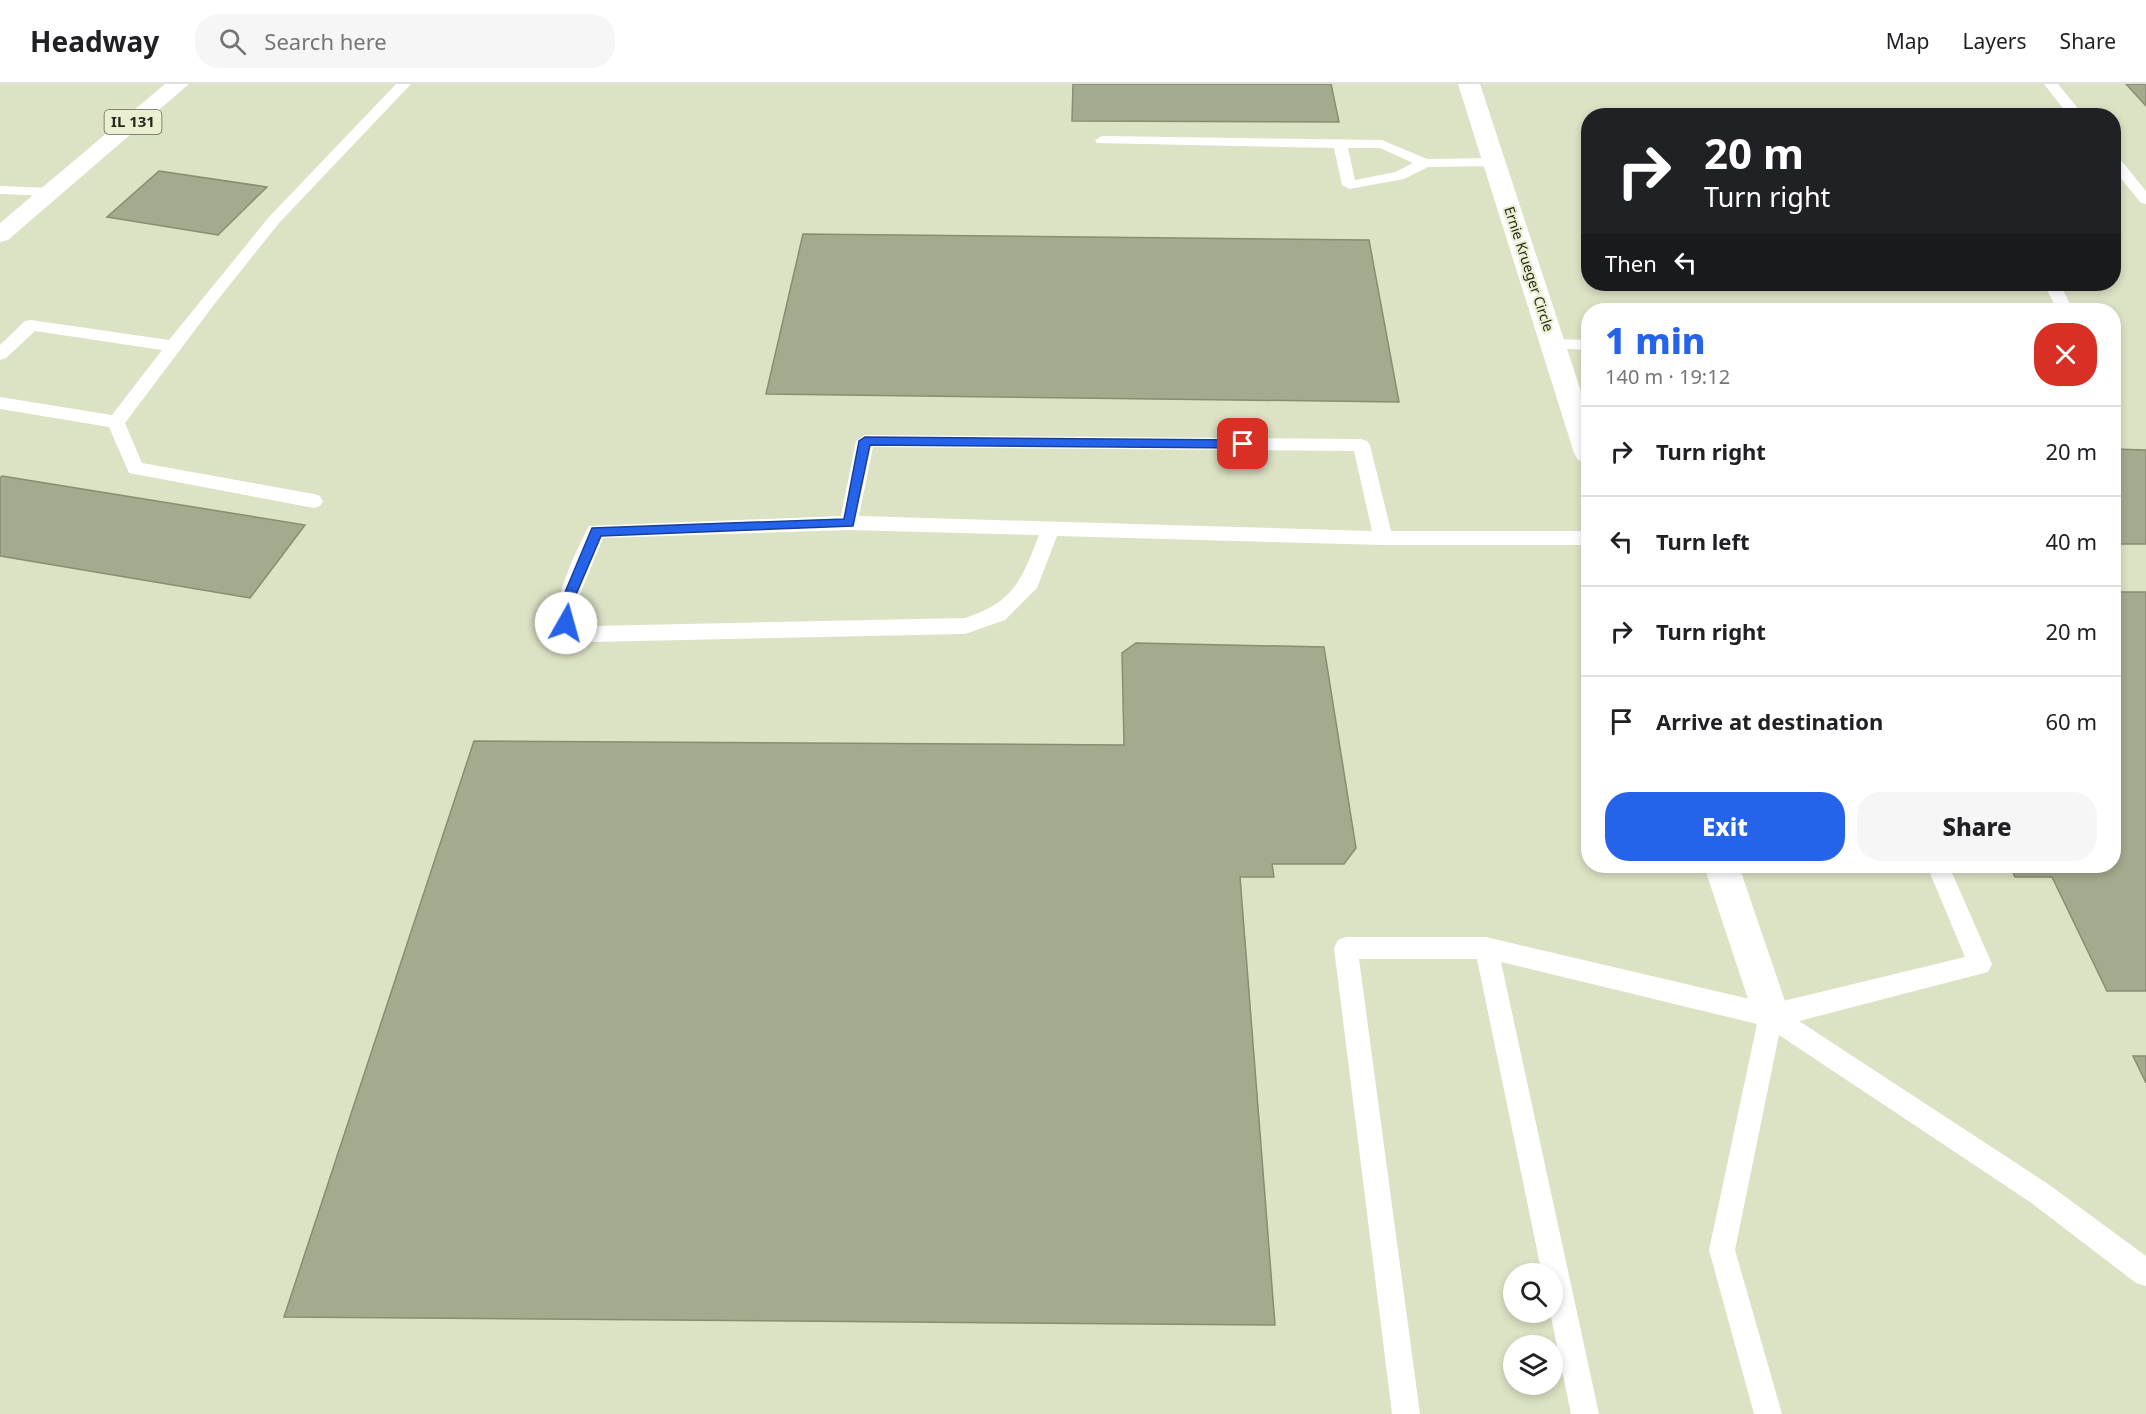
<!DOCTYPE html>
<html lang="en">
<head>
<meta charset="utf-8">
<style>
  body { margin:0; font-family:"Noto Sans",sans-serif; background:#f6f6f6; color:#202124; height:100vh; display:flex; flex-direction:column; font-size:22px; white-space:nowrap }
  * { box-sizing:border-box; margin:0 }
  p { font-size:20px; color:#757577 }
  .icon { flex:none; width:33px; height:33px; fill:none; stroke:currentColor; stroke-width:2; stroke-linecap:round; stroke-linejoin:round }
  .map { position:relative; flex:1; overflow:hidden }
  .drawer { position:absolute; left:1581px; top:219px; width:540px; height:570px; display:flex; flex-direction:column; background:#fff; border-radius:24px; box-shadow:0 3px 9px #0003 }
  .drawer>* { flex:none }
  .top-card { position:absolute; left:1581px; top:24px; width:540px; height:183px; border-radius:24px; box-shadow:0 3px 9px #0003; background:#202124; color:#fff; overflow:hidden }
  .fabs { position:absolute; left:1503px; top:1179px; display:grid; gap:12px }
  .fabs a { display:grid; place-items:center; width:60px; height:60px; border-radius:50%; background:#fff; box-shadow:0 3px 9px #0003; font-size:30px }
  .pin { position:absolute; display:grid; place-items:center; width:51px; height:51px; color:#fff; margin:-26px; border-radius:12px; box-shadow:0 3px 9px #0006 }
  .me { position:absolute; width:66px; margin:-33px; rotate:7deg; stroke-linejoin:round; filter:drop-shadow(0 0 4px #0008) }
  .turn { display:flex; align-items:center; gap:21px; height:126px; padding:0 24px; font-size:27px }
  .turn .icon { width:78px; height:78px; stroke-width:2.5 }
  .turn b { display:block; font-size:42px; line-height:51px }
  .then { display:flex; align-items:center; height:57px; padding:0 24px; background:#0003; gap:12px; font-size:22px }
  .round { display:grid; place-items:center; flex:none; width:63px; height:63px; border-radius:24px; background:#f6f6f6 }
  .summary { display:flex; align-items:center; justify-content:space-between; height:102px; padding:0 24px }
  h1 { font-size:36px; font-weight:800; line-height:45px; color:#2563eb }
  .button { display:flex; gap:12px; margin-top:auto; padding:12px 24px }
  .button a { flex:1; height:69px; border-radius:24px; background:#2563eb; color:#fff; font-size:24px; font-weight:800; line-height:69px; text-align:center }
  .button a+a { background:#f6f6f6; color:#202124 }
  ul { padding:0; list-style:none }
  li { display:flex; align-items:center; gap:18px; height:90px; padding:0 24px; border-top:2px solid #e0e0e0 }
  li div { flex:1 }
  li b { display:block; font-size:22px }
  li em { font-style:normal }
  header { display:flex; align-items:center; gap:36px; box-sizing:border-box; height:84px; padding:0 30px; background:#fff; border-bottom:2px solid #e0e0e0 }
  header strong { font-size:28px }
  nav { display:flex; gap:33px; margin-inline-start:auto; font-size:21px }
  .search { width:420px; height:54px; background:#f6f6f6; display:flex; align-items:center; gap:15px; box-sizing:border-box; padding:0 21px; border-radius:24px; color:#757577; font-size:22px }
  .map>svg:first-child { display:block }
</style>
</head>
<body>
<header>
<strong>Headway</strong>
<div class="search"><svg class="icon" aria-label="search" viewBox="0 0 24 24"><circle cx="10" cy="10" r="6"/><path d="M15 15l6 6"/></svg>Search here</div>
<nav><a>Map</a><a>Layers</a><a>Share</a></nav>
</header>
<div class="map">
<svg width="2146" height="1330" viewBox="0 0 2146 1330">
  <rect width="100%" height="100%" fill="#dce2c4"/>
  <path fill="#a4aa8d" stroke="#888d71" stroke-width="1.5" d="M 1073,0 L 1331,0 L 1339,38 L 1072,37 Z
    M 2126,0 L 2146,0 L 2146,22 Z
    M 159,87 L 267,103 L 218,151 L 107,133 Z
    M 803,150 L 1369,156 L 1399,318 L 766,310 Z
    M 2114,365 L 2146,366 L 2146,460 L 2114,460 Z
    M 2,392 L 305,441 L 250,514 L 0,472 L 0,394 Z
    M 2114,508 L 2146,508 L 2146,907 L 2107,907 L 2052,793 L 2015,793 L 2010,782 L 2114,782 Z
    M 1136,559 L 1324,563 L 1356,764 L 1344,780 L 1272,780 L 1274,793 L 1240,793 L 1275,1241 L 284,1233 L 474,657 L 1124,661 L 1122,569 Z
    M 2133,972 L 2146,972 L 2146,999 Z"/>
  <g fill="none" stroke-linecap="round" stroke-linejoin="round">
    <path fill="#fff" fill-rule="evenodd" d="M 396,0 L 411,0 L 279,139 L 216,218 L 125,339 L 142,379 L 314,410 L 320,412 L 323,417 L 320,422 L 314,424 L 129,389 L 109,343 L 0,325 L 0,313 L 112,331 L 162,266 L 35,247 L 6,274 L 0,276 L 0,261 L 25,237 L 31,236 L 169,256 L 269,133 Z
      M 2044,0 L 2058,0 L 2084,32 L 2069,32 Z
      M 1102,52 L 1382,56 L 1427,75 L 1494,74 L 1501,78 L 1494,82 L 1428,83 L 1404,95 L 1349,105 L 1342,101 L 1334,64 L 1097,59 L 1095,56 ZM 1348,64 L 1380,64 L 1413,79 L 1395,88 L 1355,96 Z
      M 2114,73 L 2119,74 L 2146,107 L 2146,120 L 2141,119 L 2114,86 Z
      M 0,102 L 51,104 L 58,108 L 51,112 L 0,110 Z
      M 2044,200 L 2060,200 L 2073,226 L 2057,226 Z
      M 1553,255 L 1588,256 L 1588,266 L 1547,264 L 1545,260 L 1547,256 Z
      M 865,351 L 1361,355 L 1367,357 L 1370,361 L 1391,447 L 1588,447 L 1588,461 L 1383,461 L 1057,452 L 1037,504 L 1005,536 L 965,550 L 592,558 L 559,544 C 548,524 578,463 589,442 L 841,432 L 856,357 ZM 873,363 L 1354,367 L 1372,447 L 859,432 ZM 849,446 L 1039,451 C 1021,497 1014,518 965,534 L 593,542 L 576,535 L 576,520 L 603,454 Z
      M 1927,782 L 1949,782 L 1992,880 L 1988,888 L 1799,937 L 2048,1100 L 2146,1172 L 2146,1202 L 2136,1199 L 2030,1118 L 1779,951 L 1735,1166 L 1782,1330 L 1754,1330 L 1709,1166 L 1757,940 L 1501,878 L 1599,1330 L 1571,1330 L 1550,1228 L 1552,1228 L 1552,1190 L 1542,1190 L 1477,875 L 1359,875 L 1420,1330 L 1392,1330 L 1334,864 L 1338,856 L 1346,853 L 1486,853 L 1771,920 L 1965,873 Z"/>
    <path fill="#fff" fill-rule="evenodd" d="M 1458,0 L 1480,0 L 1588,329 L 1588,379 L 1578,376 L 1574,369 Z
      M 1704,782 L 1739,782 L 1790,932 L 1784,945 L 1771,950 L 1758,945 Z"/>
    <path fill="#fff" fill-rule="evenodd" d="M 165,0 L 189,0 L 8,156 L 0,158 L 0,139 Z"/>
  </g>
  <path fill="#2563eb" stroke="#184099" stroke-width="1.5" d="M 865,353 L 1243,356 L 1248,360 L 1243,364 L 870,361 L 853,442 L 601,452 L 572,520 L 573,539 L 566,544 L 562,543 L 560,520 L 592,444 L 844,435 L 859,357 Z"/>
  <g text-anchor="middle" stroke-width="4.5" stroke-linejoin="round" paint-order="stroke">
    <g font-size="14" fill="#26281d" stroke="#eaefd1">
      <text transform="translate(1529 185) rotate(72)" y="5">Ernie Krueger Circle</text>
    </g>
    <rect fill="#eaefd1" stroke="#616453" stroke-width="1.5" x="104.5" y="26" width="57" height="24" rx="4.5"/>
    <g font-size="15" font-weight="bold" fill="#26281d">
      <text x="133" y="43">IL 131</text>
    </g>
  </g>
</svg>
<div class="fabs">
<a><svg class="icon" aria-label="search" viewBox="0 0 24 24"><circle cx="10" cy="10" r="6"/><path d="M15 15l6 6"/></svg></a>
<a><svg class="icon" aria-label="layers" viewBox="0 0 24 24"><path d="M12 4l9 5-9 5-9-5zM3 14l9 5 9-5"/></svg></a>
</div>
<div class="pin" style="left:1243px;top:360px;background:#d93025"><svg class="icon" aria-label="arrive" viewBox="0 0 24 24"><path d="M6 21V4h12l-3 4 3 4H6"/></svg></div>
<svg class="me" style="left:566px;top:539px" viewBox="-20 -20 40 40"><circle r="19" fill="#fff"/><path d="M0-13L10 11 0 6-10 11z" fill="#2563eb"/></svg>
<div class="top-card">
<div class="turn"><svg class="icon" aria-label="right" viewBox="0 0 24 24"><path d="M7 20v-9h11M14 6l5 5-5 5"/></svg><div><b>20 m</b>Turn right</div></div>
<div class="then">Then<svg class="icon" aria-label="left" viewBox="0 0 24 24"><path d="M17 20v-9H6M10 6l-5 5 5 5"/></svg></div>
</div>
<section class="drawer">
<div class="summary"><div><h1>1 min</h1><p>140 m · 19:12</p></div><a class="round" style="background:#d93025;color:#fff"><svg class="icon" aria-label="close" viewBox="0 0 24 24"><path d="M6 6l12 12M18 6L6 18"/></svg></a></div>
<ul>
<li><svg class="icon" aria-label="right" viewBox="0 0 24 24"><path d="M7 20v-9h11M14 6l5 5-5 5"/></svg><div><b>Turn right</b></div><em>20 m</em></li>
<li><svg class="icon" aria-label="left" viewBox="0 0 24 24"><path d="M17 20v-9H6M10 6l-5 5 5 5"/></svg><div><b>Turn left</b></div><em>40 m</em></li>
<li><svg class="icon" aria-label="right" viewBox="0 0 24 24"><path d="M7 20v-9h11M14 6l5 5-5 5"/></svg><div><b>Turn right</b></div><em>20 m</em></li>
<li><svg class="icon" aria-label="arrive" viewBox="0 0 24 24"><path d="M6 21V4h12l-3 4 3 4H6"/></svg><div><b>Arrive at destination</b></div><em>60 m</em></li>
</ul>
<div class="button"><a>Exit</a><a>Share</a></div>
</section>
</div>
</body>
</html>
